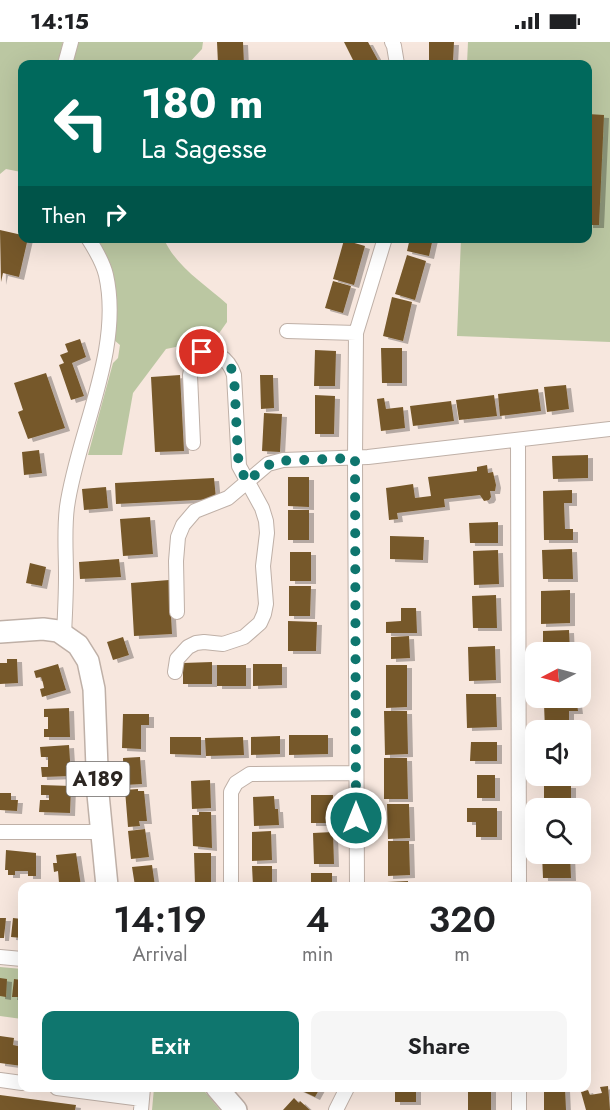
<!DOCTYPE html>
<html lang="en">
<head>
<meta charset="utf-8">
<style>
  body { margin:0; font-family:Jost,sans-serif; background:#f6f6f6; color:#202124; height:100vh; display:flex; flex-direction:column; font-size:22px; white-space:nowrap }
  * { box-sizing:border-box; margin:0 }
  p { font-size:20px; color:#757577 }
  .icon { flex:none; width:33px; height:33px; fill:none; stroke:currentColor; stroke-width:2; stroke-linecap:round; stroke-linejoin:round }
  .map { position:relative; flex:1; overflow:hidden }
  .side { position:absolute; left:18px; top:840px; width:573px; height:210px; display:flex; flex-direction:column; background:#fff; border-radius:12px; box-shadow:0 6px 24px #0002 }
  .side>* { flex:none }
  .guide { position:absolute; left:18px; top:18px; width:574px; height:183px; border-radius:12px; box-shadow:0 6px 24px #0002; background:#00695c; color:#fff; overflow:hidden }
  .needle { width:39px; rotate:264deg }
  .controls { position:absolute; left:525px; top:600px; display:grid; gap:12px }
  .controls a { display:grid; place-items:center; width:66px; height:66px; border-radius:12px; background:#fff; box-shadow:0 6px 24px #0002; font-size:30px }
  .pin { position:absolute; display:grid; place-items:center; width:51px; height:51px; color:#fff; margin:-26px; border:3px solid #fff; border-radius:50%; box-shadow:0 2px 6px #0007 }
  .me { position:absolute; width:66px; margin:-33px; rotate:0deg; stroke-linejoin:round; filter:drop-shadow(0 0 4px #0008) }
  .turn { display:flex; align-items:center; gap:21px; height:126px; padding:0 24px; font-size:27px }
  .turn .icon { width:78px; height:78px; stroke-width:2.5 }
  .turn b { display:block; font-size:42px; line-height:51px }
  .then { display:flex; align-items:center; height:57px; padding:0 24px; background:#0003; gap:12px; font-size:22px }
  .eta { display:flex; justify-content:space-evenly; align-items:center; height:102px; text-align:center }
  .eta b { font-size:36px; font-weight:600; line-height:42px }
  .action { display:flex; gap:12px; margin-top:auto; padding:12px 24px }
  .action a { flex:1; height:69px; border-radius:12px; background:#0f766e; color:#fff; font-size:24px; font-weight:600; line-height:69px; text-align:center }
  .action a+a { background:#f6f6f6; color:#202124 }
  .status { display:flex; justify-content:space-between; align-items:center; height:42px; padding:0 30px; background:#fff; direction:ltr }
  .status svg { height:16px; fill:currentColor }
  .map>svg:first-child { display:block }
</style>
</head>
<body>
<div class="status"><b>14:15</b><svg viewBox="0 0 49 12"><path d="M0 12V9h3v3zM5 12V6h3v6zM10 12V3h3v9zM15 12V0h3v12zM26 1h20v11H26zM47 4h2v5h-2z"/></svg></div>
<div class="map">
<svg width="610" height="1068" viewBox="0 0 610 1068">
  <defs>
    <filter id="shadow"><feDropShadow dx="5" dy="3" stdDeviation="0" flood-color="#0004"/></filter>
  </defs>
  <rect width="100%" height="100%" fill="#f7e7de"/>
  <path fill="#bbc7a2" d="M 0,0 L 63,0 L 58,22 L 22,22 L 22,123 L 21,130 L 6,127 L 0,132 Z
    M 77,0 L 203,0 L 202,7 L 188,22 L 72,22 Z
    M 468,0 L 610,0 L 610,300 L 457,294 L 461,197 L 588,196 L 588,22 L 467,22 Z
    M 96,197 L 164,197 C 176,225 205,242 227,262 L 227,280 L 215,297 L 166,307 L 133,351 L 122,413 L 88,413 L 113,321 L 118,316 L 120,303 L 114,298 C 117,259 118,230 96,197 Z
    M 0,925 L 22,927 L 22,977 L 0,974 Z
    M 154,1046 L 202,1046 L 220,1068 L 152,1068 Z"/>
  <path fill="#76582a" filter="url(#shadow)" d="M 217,0 L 243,0 L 244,22 L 218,22 Z
    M 344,0 L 368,0 L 380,22 L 355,22 Z
    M 429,0 L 454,0 L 453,19 L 429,19 Z
    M 588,72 L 604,73 L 599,183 L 588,183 Z
    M 0,188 L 22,193 L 22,196 L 28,196 L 19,235 L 3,231 L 1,240 Z
    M 410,196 L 433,196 L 429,214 L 407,209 Z
    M 344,198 L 365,204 L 354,243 L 333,237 Z
    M 407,213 L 426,219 L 415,258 L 395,252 Z
    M 333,239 L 351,244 L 343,271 L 325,266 Z
    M 392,255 L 412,260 L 403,299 L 383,294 Z
    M 80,297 L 86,315 L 72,321 L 84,354 L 71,358 L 59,323 L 64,321 L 60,313 L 68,310 L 65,302 Z
    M 381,306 L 402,306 L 402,341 L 382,341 Z
    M 315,308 L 336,309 L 335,344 L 314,344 Z
    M 46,331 L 65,386 L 28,397 L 18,370 L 23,368 L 14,341 Z
    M 180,333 L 184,409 L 155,410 L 151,335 Z
    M 260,333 L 273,333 L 274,366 L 261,367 Z
    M 566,343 L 569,367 L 547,370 L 544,345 Z
    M 538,347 L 541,369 L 500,374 L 498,352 Z
    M 315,353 L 335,354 L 334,392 L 315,392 Z
    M 494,353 L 497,374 L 459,378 L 456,358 Z
    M 384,356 L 386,367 L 403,365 L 405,386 L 381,389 L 377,357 Z
    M 451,359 L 454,379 L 413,384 L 410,364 Z
    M 264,371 L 282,372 L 280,410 L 262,409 Z
    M 39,408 L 42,431 L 24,433 L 22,410 Z
    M 588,413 L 588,436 L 553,437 L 552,414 Z
    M 487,423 L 488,431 L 493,430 L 496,443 L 495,449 L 490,449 L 491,455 L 489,458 L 484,459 L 480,453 L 444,457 L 445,465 L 397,471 L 398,477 L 389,478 L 386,446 L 413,442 L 415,456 L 431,454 L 428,435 L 477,429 L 477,425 Z
    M 288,435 L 309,435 L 309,465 L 288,464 Z
    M 214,436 L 216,457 L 116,462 L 115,441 Z
    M 106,445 L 108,466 L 84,468 L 82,447 Z
    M 572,448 L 572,461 L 564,461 L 565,487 L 573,487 L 573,498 L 544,498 L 543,449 Z
    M 288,468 L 309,468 L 309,498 L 288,498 Z
    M 150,475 L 153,512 L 123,514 L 120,477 Z
    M 498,480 L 498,501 L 470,501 L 469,481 Z
    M 390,494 L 424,495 L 423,518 L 390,517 Z
    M 572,507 L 573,537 L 543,537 L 542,508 Z
    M 498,508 L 499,542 L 474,543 L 473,509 Z
    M 290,510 L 311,510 L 311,539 L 290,539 Z
    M 119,517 L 121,535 L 80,537 L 79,520 Z
    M 30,521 L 46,525 L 42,544 L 26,541 Z
    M 169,538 L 172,592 L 134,594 L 131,541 Z
    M 289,544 L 311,544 L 310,574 L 289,574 Z
    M 570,548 L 570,581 L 541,582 L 541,549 Z
    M 496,553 L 497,586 L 473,586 L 472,554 Z
    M 401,566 L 416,566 L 417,591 L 386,591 L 386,580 L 401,579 Z
    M 288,579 L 317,580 L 316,609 L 288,609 Z
    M 569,588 L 570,610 L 543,610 L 543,589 Z
    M 409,594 L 410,616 L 391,617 L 391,595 Z
    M 123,595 L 129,613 L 113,618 L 107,600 Z
    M 495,604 L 496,638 L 469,639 L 468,605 Z
    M 7,617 L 17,617 L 18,641 L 0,642 L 0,621 L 7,621 Z
    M 212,620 L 212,642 L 183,642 L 183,621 Z
    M 58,622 L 66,648 L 42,655 L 40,647 L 44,646 L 43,641 L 41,635 L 36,636 L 34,629 Z
    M 253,622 L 282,622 L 282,643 L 253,644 Z
    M 217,623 L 246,623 L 246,644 L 217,644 Z
    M 386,623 L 407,623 L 407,665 L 386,666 Z
    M 466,652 L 496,652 L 497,685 L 467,686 Z
    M 577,661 L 578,669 L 569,669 L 569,682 L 578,682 L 578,688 L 545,688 L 544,662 Z
    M 69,666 L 70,695 L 44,695 L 44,687 L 48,687 L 48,675 L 44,675 L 44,667 Z
    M 384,669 L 407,669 L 408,712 L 385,713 Z
    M 123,672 L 149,672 L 149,683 L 141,683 L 141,707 L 122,706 Z
    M 289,693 L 328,693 L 328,712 L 289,713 Z
    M 280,694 L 280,712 L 251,713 L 251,695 Z
    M 170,695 L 201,695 L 201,713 L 170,712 Z
    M 243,695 L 244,713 L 206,714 L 205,696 Z
    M 471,700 L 497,700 L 497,719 L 470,719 Z
    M 69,703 L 71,734 L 42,735 L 41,725 L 48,725 L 48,715 L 41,715 L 40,705 Z
    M 140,715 L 142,742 L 124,743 L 123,716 Z
    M 384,716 L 407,716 L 408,757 L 384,757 Z
    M 477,733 L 495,733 L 495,756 L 477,756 Z
    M 210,738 L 211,766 L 192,767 L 191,739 Z
    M 41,743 L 71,744 L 70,771 L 39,770 L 40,758 L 49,758 L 49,753 L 41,753 Z
    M 544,743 L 571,743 L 571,766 L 544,766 Z
    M 138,747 L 138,749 L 144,749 L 147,779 L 139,779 L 140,784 L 128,785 L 125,748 Z
    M 0,751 L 11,751 L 11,758 L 18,758 L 17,769 L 0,768 Z
    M 311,753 L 333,753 L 333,781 L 311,781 Z
    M 274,754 L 275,767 L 278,767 L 279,783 L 254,784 L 253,755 Z
    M 387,762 L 409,762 L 410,796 L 388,797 Z
    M 467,766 L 497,766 L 497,795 L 476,795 L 476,780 L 467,780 Z
    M 199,770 L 211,770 L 212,806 L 193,804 L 192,773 L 199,773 Z
    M 145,787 L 149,815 L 131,817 L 128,789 Z
    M 271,789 L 272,818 L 252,819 L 252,790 Z
    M 333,790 L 334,822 L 314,822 L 313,791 Z
    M 388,799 L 409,799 L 410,833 L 388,834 Z
    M 6,808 L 36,811 L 36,834 L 28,834 L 28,829 L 15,829 L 15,833 L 8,833 L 8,828 L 5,828 Z
    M 76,811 L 81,844 L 57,844 L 56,842 L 59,841 L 58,829 L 54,830 L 53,821 L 57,821 L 56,813 Z
    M 194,811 L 211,811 L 211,842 L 195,843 Z
    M 542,812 L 570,812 L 571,836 L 543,836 Z
    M 152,823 L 155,844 L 135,844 L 132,825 Z
    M 252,824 L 272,824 L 272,844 L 253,844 Z
    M 311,831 L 332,831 L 332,844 L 311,844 Z
    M 408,839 L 408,844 L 387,844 L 387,840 Z
    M 0,876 L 6,876 L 4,896 L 0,896 Z
    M 13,876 L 22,877 L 22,896 L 11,895 Z
    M 0,936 L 7,937 L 6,955 L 0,954 Z
    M 14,937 L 22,938 L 22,955 L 12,955 Z
    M 0,994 L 14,996 L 13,1003 L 22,1005 L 22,1024 L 0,1021 Z
    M 608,1044 L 610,1068 L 586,1068 L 581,1050 L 588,1048 L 590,1053 L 602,1051 L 600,1045 Z
    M 299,1046 L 320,1046 L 315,1055 L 298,1047 Z
    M 395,1046 L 416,1046 L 416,1060 L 395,1060 Z
    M 468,1046 L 491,1046 L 491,1068 L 468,1068 Z
    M 544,1046 L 565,1046 L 566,1068 L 544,1068 Z
    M 0,1053 L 76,1063 L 75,1068 L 0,1068 Z
    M 294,1056 L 299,1061 L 300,1059 L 310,1068 L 283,1068 Z"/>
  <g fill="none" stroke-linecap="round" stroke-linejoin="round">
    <defs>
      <path id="street" d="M 392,0 L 394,4 L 397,22
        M 65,22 L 71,0
        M 287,289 L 356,291
        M 518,398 L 519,844
        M 177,570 L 176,519 L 178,495 L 183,483 L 195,469 L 228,456 L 268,422 L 283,418 L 368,415 L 610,387
        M 64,592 C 65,573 66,553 66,533 C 66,510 64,488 67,465 C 77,392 123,308 106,233 C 103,220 95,207 88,196
        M 175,630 L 177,617 L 188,605 L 196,601 L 204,600 L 223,602 L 244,595 L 260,581 L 264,572 L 266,562 L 263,524 L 267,491 L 266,479 L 262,466 L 239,424 L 234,333 C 229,317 213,304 197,313 L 193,318 L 190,333 L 193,401
        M 0,790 L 101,790
        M 231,844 L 231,750 L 236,741 L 250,732 L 356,731
        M 357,844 L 355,416 L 356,291 L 385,196
        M 0,915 L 22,917
        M 0,1038 L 22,1041
        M 57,1046 L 142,1057
        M 519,1046 L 519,1068
        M 141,1068 L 143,1046
        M 336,1068 L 347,1046"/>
      <path id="primary" d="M 0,590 L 43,587 L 58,589 L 78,603 L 88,619 L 94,647 L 98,752 L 107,844
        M 217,1046 L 236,1068"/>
    </defs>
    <use href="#street" stroke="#bfb0a7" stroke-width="16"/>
    <use href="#primary" stroke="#bfb0a7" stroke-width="24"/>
    <use href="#street" stroke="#fff" stroke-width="14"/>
    <use href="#primary" stroke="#fff" stroke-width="21"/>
  </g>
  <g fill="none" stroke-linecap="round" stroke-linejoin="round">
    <path stroke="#0f766e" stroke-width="10" stroke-dasharray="0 18" d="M 202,310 C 218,309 229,318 234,333 L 238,414 L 239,424 L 247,440 L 263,426 L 276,419 L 355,416 L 356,776"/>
  </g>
  <g text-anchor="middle" stroke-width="6" stroke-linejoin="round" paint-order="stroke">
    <rect fill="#fff" stroke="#6b6764" stroke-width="1.5" x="66.5" y="720" width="63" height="34" rx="4.5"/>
    <g font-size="20" font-weight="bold" fill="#2c2622">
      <text x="98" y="744">A189</text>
    </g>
  </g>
</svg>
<div class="controls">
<a><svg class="needle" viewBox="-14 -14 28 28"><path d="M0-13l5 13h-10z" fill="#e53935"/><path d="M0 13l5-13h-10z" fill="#757577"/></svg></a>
<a><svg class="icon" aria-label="sound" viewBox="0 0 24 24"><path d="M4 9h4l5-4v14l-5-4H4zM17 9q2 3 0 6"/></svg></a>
<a><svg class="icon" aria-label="search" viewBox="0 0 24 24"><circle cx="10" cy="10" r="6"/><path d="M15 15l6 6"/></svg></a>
</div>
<div class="pin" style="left:202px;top:310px;background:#d93025"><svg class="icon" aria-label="arrive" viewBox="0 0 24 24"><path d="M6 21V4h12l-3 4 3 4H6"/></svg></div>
<svg class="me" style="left:356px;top:776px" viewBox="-20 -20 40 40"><circle r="17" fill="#0f766e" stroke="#fff" stroke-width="3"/><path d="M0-11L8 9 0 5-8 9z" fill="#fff"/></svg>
<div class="guide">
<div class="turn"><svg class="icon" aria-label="left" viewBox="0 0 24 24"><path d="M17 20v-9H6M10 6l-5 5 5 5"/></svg><div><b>180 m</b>La Sagesse</div></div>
<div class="then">Then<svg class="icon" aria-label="right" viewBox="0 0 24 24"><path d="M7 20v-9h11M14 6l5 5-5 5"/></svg></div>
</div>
<section class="side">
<div class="eta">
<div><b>14:19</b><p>Arrival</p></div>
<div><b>4</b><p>min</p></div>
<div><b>320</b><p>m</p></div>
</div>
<div class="action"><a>Exit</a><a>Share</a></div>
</section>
</div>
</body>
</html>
